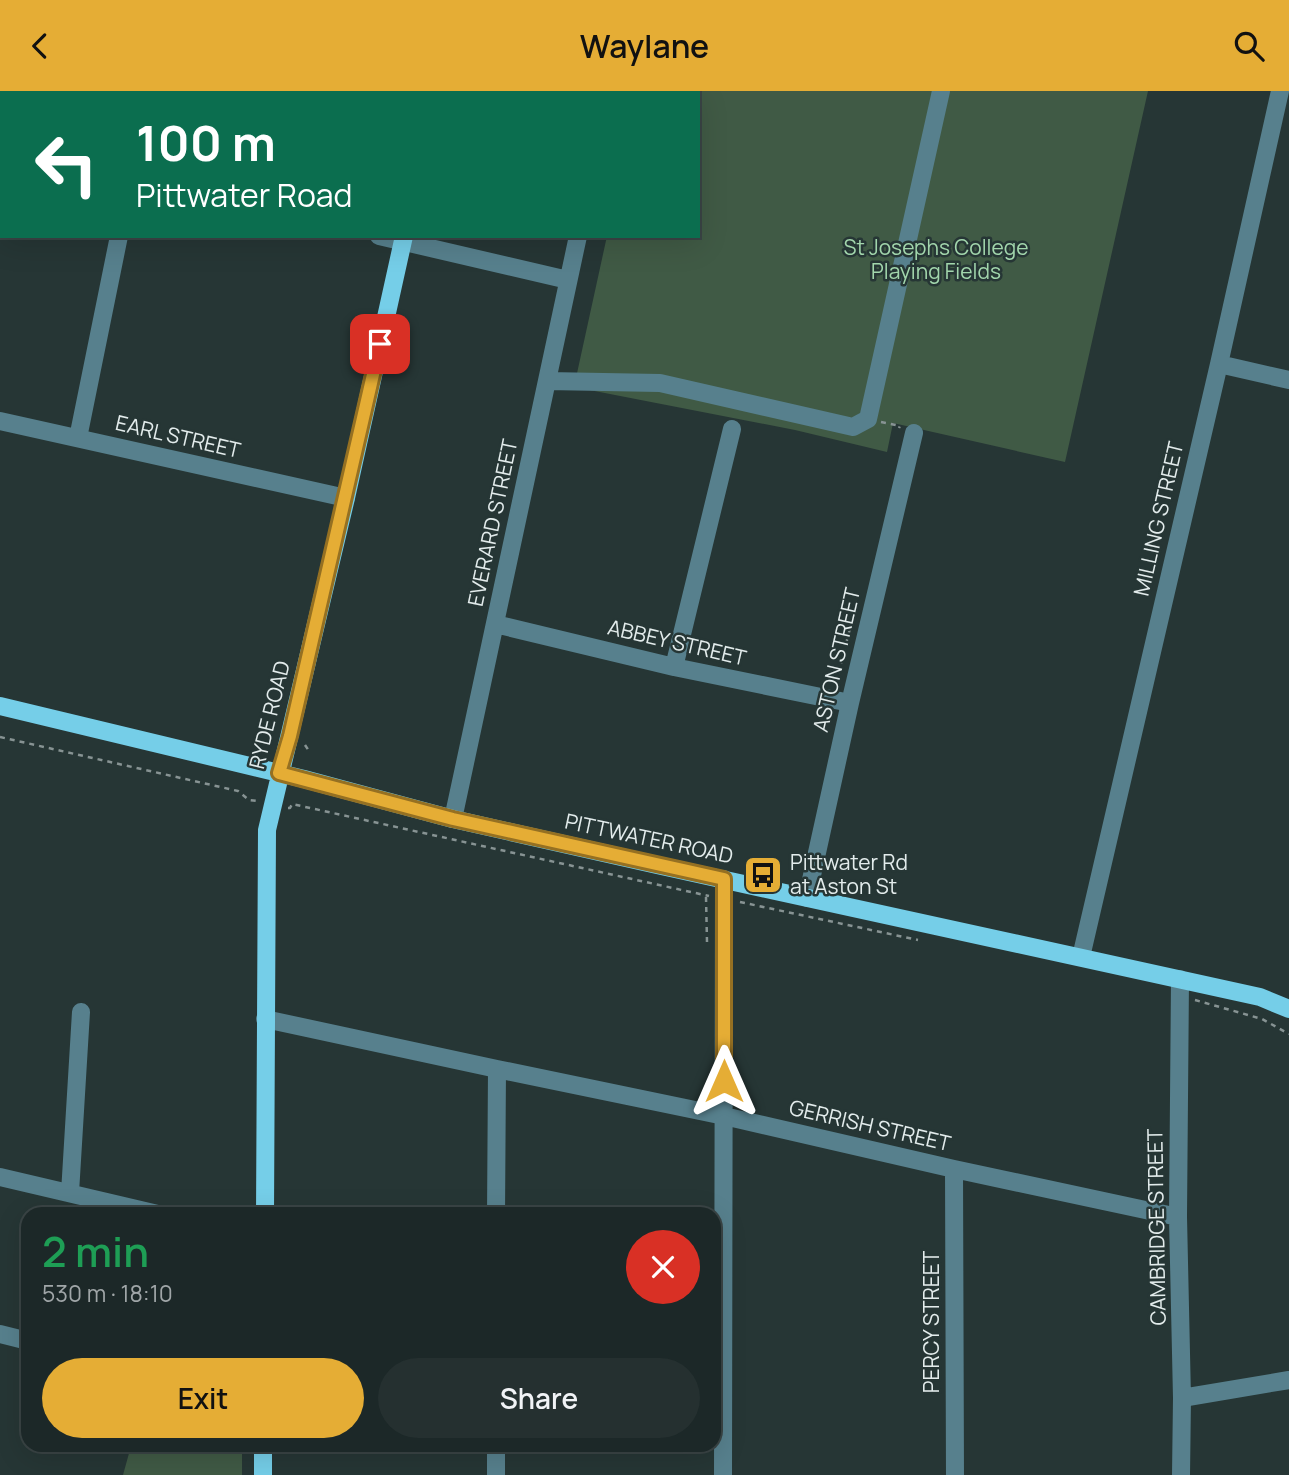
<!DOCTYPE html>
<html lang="en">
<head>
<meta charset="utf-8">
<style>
  body { margin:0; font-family:Manrope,sans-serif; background:#253030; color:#f1f3f6; height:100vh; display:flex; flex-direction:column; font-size:26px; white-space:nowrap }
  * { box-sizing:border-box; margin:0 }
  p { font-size:23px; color:#a0a6a8 }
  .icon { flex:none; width:38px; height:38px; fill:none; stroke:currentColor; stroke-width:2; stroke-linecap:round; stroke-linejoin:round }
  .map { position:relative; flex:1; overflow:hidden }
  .sheet { position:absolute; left:21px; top:1116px; width:700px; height:245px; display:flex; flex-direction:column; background:#1c2828; border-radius:21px; box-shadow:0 7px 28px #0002,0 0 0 2px #3a4445 }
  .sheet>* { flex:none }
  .top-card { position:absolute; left:0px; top:0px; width:700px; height:147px; box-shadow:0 7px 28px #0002,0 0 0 2px #3a4445; background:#0b6e4f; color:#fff; overflow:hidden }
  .pin { position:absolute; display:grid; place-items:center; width:60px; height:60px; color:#fff; margin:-30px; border-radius:14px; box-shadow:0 4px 10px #0006 }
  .me { position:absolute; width:77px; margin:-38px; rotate:0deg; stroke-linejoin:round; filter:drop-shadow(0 0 5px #0008) }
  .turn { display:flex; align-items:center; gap:24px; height:147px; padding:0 21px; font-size:32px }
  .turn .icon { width:91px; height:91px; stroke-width:2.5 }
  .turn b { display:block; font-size:49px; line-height:60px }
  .round { display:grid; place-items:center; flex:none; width:74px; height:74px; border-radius:37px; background:#253030 }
  .summary { display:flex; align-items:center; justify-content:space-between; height:119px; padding:0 21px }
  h1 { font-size:42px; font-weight:600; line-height:52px; color:#1e9e55 }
  .button { display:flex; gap:14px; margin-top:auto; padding:14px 21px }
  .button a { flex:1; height:80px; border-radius:42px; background:#e5ad35; color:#111; font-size:28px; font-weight:600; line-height:80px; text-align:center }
  .button a+a { background:#253030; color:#f1f3f6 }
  header { display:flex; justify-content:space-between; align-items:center; height:91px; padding:0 21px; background:#e5ad35; color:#111; font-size:32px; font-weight:600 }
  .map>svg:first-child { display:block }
</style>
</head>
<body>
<header><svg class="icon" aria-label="back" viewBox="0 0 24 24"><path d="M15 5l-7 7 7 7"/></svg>Waylane<svg class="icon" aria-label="search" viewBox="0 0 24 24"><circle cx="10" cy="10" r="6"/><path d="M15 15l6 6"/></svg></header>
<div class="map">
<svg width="1289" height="1384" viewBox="0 0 1289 1384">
  <rect width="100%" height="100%" fill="#263635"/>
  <path fill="#405a45" d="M 639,0 L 1148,0 L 1065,371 L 893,332 L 887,361 L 795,339 L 574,296 L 607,145 L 698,145 L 698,2 L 639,2 Z
    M 131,1355 L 242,1355 L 242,1384 L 123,1384 Z"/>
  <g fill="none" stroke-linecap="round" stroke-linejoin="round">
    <path stroke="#879393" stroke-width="2.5" stroke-dasharray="5 5" stroke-linecap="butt" d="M 881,331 L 900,335 L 899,337
      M 836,592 L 857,510
      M 0,646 L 238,700 L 249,709 L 257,710
      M 305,654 L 309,660
      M 288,717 L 290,717 L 292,713 L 709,805
      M 706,806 L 707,851
      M 740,811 L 918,849
      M 1195,909 L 1262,928 L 1289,943"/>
    <path stroke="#57808d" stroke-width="18" d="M 152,2 L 152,0
      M 612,2 L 613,0
      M 0,61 L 2,61
      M 379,145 L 568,189
      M 1219,273 L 1289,289
      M 547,290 L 660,292 L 853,336 L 868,328 L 941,0
      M 0,330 L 346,407
      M 78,347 L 119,145
      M 495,533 L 674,576 L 850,612
      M 674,576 L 732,338
      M 453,728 L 578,145
      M 807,807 L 850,612 L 914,342
      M 1081,866 L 1219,273 L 1280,0
      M 1180,888 L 1178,1126 L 1182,1307 L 1181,1384
      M 265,928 L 497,978 L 724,1025 L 954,1078 L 1178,1126
      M 954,1078 L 955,1384
      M 0,1086 L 162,1124
      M 70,1102 L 81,921
      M 496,1124 L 497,978
      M 0,1243 L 28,1250
      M 1182,1307 L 1289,1289
      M 496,1384 L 496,1354
      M 723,1384 L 724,788"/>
    <path stroke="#75cee8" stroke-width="18" d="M 439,2 L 439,0
      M 0,615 L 304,688 L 453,728 L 657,774 L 1260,906 L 1289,918
      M 265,1124 L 267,739 L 346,407 L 404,145
      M 263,1384 L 263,1354"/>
  </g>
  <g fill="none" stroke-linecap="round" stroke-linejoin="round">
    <defs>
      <path id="route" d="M 380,253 L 290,645 L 279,682 L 453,728 L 724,788 L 724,990"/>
    </defs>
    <use href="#route" stroke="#957022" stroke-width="18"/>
    <use href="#route" stroke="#e5ad35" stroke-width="12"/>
  </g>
  <defs>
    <symbol id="bus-square" viewBox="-11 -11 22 22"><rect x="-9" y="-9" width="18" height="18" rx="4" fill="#e5ad35" stroke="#263635"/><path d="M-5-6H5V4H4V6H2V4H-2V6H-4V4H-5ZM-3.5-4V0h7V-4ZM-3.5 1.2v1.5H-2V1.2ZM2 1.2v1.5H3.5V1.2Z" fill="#111"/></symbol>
  </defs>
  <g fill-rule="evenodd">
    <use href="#bus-square" x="741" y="762" width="44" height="44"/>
  </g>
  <g text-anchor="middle" stroke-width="5" stroke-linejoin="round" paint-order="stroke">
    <g font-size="21" fill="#a2d6ac" stroke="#263635">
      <text x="936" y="164">St Josephs College<tspan x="936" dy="24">Playing Fields</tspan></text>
    </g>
    <g font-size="21" fill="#e3ecec" stroke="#263635">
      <text transform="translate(178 346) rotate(13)" y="7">EARL STREET</text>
      <text transform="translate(1159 428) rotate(-77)" y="7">MILLING STREET</text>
      <text transform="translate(493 432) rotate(-78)" y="7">EVERARD STREET</text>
      <text transform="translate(677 552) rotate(13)" y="7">ABBEY STREET</text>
      <text transform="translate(837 569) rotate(-77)" y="7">ASTON STREET</text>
      <text transform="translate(270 624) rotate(-76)" y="7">RYDE ROAD</text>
      <text transform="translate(649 748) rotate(12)" y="7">PITTWATER ROAD</text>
      <text transform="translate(870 1035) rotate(13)" y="7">GERRISH STREET</text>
      <text transform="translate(1157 1136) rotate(-91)" y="7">CAMBRIDGE STREET</text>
      <text transform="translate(932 1231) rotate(-90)" y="7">PERCY STREET</text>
    </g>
    <g font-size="21" fill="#e3ecec" stroke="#263635" text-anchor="start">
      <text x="790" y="779">Pittwater Rd<tspan x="790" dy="24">at Aston St</tspan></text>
    </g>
  </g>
</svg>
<div class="pin" style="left:380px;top:253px;background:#d93025"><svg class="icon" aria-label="arrive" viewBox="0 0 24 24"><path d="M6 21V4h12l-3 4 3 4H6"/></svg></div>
<svg class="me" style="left:724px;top:990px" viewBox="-20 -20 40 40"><path d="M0-17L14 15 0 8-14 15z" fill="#e5ad35" stroke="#fff" stroke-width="4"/></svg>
<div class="top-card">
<div class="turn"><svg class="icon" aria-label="left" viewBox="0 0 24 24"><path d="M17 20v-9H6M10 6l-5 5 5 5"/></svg><div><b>100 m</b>Pittwater Road</div></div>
</div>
<section class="sheet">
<div class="summary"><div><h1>2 min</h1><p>530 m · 18:10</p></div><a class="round" style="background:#d93025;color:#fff"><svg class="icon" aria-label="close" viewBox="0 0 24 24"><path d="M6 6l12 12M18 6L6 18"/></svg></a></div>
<div class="button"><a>Exit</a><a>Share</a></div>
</section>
</div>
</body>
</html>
